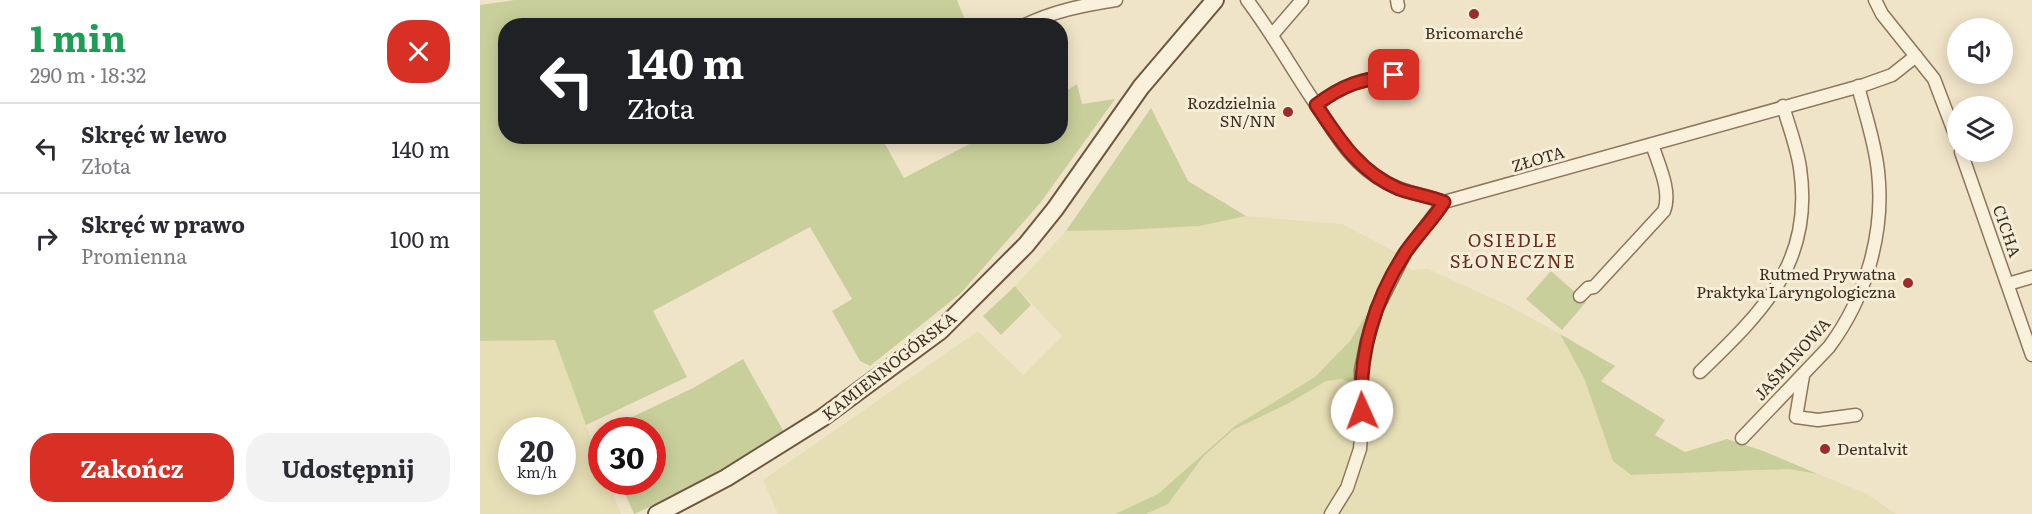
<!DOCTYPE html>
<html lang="pl">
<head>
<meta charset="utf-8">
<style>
  body { margin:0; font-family:Literata,serif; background:#f2f2f3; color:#2b2b33; height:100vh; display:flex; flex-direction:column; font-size:22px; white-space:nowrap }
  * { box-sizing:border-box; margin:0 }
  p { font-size:20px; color:#7c7c81 }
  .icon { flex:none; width:33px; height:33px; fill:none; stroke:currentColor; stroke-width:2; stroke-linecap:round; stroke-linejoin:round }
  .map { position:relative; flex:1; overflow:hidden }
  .sheet { display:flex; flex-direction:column; background:#fff; width:480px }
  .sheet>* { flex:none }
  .top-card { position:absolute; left:18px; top:18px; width:570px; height:126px; border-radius:24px; box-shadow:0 3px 15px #0003; background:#202124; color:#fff; overflow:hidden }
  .controls { position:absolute; left:1467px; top:18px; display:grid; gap:12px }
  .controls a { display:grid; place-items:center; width:66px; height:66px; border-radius:50%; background:#fff; box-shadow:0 3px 15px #0003; font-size:30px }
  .speed { position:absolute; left:18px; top:417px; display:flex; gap:12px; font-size:30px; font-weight:700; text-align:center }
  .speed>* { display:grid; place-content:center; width:78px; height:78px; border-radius:50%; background:#fff; box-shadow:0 3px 15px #0003; line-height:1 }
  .speed small { font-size:15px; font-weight:400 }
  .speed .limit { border:9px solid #d22; background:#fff; color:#111 }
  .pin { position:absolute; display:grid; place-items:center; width:51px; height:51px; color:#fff; margin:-26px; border-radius:12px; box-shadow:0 3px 9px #0006 }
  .me { position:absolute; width:66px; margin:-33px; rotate:358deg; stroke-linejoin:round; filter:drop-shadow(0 0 4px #0008) }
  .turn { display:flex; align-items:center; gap:21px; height:126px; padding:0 30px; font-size:27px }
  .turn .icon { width:78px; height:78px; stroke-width:2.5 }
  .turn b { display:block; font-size:42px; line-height:51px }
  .round { display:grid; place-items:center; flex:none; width:63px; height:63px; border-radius:24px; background:#f2f2f3 }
  .overview { display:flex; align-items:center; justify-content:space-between; height:102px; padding:0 30px }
  h1 { font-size:36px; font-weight:700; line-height:45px; color:#1e9e55 }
  .primary-button { display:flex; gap:12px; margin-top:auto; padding:12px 30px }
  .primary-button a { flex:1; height:69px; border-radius:24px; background:#d93025; color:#fff; font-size:24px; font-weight:700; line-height:69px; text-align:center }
  .primary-button a+a { background:#f2f2f3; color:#2b2b33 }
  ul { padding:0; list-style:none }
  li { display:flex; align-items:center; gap:18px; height:90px; padding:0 30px; border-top:2px solid #e1e1e2 }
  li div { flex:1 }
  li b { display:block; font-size:22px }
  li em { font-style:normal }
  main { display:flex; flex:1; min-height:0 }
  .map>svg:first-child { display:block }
</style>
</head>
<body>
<main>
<section class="sheet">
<div class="overview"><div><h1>1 min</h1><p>290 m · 18:32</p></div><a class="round" style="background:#d93025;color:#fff"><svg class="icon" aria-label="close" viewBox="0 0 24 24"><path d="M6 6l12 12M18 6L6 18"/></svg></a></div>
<ul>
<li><svg class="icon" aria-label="left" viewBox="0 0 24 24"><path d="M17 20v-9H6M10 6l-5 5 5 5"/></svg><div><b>Skręć w lewo</b><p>Złota</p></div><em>140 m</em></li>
<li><svg class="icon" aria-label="right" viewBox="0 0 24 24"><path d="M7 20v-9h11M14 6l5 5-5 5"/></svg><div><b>Skręć w prawo</b><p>Promienna</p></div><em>100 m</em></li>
</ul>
<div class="primary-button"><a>Zakończ</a><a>Udostępnij</a></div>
</section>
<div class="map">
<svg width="1552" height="514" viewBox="0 0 1552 514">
  <rect width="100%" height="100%" fill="#f0e4c8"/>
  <path fill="#e6deb5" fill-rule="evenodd" d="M 766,216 L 862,224 L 921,255 L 870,341 L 835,377 L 755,426 L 678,494 L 635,514 L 298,514 L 283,480 L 498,331 L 543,375 L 582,336 L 535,286 L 586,231 L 645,230 L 720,226 Z
    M 922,262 L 931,270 L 948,269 L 1029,306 L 1080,334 L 1104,378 L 1133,461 L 1151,475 L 1308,469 L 1338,474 L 1387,494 L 1416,514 L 853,514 L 869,488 L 890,341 Z
    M 75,339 L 121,466 L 122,482 L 128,482 L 141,514 L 0,514 L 0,341 ZM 32,430 L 82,430 L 82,482 L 32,482 Z
    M 862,379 L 877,386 L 880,425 L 875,461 L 848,514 L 666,514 L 688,504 L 723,457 L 753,430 L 809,403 L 846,381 Z"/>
  <path fill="#c9cf9b" d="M 35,0 L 477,0 L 487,25 L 26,26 L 26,136 L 401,137 L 424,178 L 503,137 L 580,136 L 581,94 L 597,84 L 602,104 L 635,99 L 561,202 L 481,293 L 390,366 L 380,361 L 352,311 L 372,299 L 330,227 L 173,311 L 207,377 L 106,425 L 75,340 L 0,341 L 0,5 Z
    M 671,108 L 708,181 L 766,216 L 720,226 L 645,230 L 586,231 Z
    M 1071,271 L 1106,302 L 1082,330 L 1046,299 Z
    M 911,274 L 877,386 L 862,379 L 846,381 L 809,403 L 753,430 L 723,457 L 688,504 L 666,514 L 635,514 L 678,494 L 755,426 L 835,377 L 870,341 Z
    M 535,286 L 551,305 L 521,335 L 503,316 Z
    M 1080,334 L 1135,366 L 1121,381 L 1185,420 L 1175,435 L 1205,452 L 1247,439 L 1283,451 L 1338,474 L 1308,469 L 1151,475 L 1133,461 L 1104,378 Z
    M 263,359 L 304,432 L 197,495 L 154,514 L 140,482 L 172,482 L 172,430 L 126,430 L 127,429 L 213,388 Z"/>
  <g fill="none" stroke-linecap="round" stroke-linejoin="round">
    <defs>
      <path id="street" d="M 767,0 C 792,33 812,69 835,103 C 855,134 873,166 907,183 C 925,193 945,195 964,202 L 1384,85 L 1412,75 L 1436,56
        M 917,0 L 918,6
        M 1395,0 L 1402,14 L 1454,79 L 1478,142
        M 543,26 C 573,11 604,5 636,0
        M 792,35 L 822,0
        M 836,105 C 864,84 880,80 913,75
        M 1481,152 L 1552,355
        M 1528,284 L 1552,277
        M 1100,296 L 1108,288 L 1114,287 L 1184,211 C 1192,191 1178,164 1172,144
        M 1220,372 C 1282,312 1334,263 1320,168 C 1317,147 1309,127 1303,106
        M 1323,376 L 1316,417 L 1338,420 L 1376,415
        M 1262,438 L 1349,347 C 1386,297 1405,233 1398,171 C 1395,142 1385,114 1378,86
        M 851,514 L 867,488 L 880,449 L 882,424 L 881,370 L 887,341 L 897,308 L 925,253 L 964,202"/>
      <path id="secondary" d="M 177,514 L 246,478 L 342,418 L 460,331 L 546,245 L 575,209 L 661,87 L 735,0"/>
    </defs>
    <use href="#street" stroke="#8d765c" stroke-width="15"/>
    <use href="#secondary" stroke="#6f573f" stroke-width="20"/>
    <use href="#street" stroke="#faf1dc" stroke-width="12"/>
    <use href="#secondary" stroke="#faf1dc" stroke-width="16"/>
  </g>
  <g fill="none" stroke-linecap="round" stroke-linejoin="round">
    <defs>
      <path id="route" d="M 882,411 C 878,356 894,300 925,253 C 937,235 953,220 964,202 C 949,196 933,194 919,189 C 879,172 859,139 836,105 C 864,84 880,80 914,75"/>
    </defs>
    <use href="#route" stroke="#8d1f18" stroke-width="15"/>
    <use href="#route" stroke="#d93025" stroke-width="10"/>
  </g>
  <g fill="#9e2a2b" stroke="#f7eed8" stroke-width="2">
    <circle cx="994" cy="14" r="6"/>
    <circle cx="808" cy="112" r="6"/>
    <circle cx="1428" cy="283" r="6"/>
    <circle cx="1345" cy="449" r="6"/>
  </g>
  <g text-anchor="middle" stroke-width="6" stroke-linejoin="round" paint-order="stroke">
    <g font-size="16" fill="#3d2e20" stroke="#f7eed8" text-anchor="end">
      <text x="994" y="39" text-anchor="middle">Bricomarché</text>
      <text x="796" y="109">Rozdzielnia<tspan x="796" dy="18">SN/NN</tspan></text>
      <text x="1416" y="280">Rutmed Prywatna<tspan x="1416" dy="18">Praktyka Laryngologiczna</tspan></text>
      <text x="1357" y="455" text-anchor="start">Dentalvit</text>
    </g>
    <g font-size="16" fill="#3d2e20" stroke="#f7eed8">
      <text transform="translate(1058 159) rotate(-16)" y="6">ZŁOTA</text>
      <text transform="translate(1527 231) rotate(71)" y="6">CICHA</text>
      <text transform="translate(1312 359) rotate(-48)" y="6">JAŚMINOWA</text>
      <text transform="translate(409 366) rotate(-38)" y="6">KAMIENNOGÓRSKA</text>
    </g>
    <g font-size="18" letter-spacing="1.5" fill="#6b2e1e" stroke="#f7eed8">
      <text x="1033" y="247">OSIEDLE<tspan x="1033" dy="21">SŁONECZNE</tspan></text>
    </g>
  </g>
</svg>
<div class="controls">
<a><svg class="icon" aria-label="sound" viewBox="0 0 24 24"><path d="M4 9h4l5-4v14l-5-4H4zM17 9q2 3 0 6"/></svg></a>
<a><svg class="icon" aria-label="layers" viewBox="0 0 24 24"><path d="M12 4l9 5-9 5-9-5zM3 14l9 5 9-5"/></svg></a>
</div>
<div class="speed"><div>20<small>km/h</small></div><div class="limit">30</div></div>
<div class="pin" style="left:914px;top:75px;background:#d93025"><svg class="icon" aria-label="arrive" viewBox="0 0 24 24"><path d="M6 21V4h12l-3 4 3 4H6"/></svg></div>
<svg class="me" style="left:882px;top:411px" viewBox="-20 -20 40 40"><circle r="19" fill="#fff"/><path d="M0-13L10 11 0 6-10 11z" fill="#d93025"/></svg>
<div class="top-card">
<div class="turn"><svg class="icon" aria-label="left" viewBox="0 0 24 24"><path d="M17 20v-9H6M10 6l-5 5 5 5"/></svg><div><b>140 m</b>Złota</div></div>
</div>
</div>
</main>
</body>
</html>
